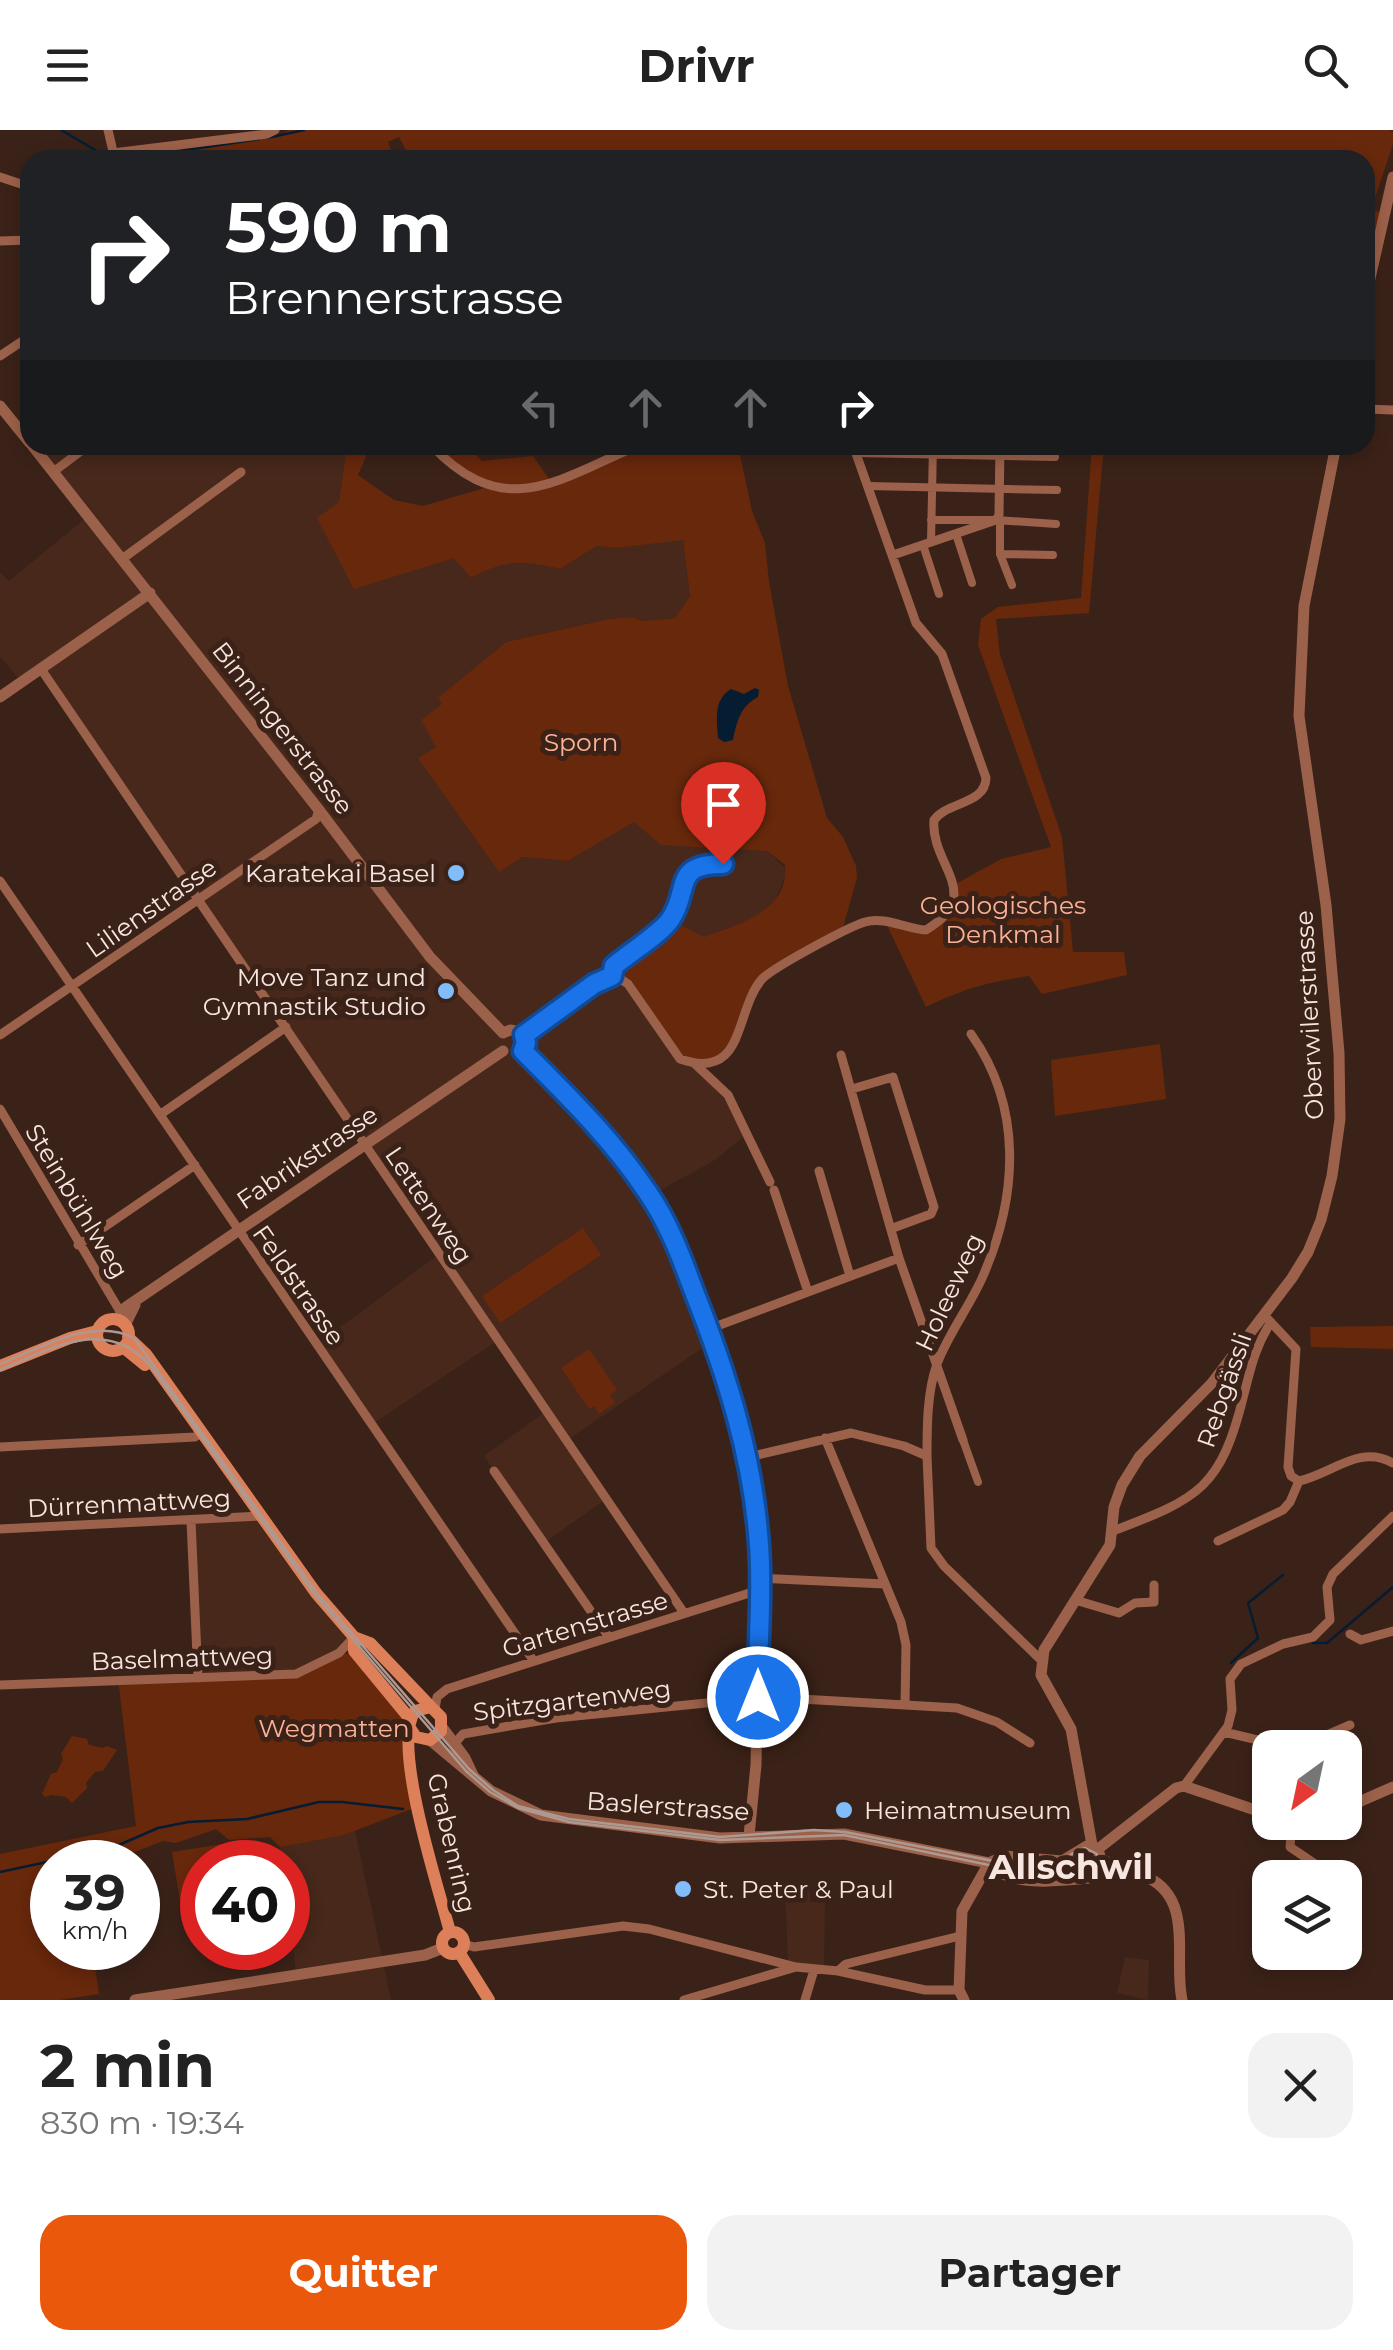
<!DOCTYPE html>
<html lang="fr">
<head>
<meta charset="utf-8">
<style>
  body { margin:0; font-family:Montserrat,sans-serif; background:#f2f2f2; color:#222; height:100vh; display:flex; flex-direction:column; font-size:38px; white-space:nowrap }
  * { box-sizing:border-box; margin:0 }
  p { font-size:32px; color:#767676 }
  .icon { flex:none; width:55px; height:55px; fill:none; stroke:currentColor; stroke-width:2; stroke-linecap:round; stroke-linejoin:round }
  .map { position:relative; height:1870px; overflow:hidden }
  .panel { display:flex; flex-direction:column; background:#fff; flex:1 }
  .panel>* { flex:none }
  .hud { position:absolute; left:20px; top:20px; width:1355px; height:305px; border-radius:30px; box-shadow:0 5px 15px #0003; background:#202124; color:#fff; overflow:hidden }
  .needle { width:65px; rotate:213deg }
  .fabs { position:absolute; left:1252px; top:1600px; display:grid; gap:20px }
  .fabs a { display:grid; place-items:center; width:110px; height:110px; border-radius:20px; background:#fff; box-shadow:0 5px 15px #0003; font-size:50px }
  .speed { position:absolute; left:30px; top:1710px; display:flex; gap:20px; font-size:50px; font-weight:700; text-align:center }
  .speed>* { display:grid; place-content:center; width:130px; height:130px; border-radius:50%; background:#fff; box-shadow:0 5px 15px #0003; line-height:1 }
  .speed small { font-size:25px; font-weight:400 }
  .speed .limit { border:15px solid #d22; background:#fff; color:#111 }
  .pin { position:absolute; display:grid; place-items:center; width:85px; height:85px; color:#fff; margin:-102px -42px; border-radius:50% 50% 50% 0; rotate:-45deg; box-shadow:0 0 10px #0007 }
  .pin .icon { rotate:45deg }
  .me { position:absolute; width:110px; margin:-55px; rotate:0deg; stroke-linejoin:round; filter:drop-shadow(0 0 8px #0008) }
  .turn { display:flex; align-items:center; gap:35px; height:210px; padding:0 40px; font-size:45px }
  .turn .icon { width:130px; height:130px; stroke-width:2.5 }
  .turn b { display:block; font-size:70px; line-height:85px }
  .lanes { display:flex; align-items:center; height:95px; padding:0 40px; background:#0003; justify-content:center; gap:50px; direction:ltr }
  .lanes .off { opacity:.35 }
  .round { display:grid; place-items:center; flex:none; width:105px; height:105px; border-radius:30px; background:#f2f2f2 }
  .overview { display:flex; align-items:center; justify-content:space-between; height:170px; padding:0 40px }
  h1 { font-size:60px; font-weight:700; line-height:75px }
  .button { display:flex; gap:20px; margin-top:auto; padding:20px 40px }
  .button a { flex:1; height:115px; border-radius:30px; background:#ea580c; color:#fff; font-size:40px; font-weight:700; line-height:115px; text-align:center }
  .button a+a { background:#f2f2f2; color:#222 }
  header { display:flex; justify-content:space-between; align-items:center; height:130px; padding:0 40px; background:#fff; font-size:45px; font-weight:700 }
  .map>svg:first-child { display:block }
</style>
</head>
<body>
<header><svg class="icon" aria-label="menu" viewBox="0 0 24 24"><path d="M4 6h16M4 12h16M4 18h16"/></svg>Drivr<svg class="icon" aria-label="search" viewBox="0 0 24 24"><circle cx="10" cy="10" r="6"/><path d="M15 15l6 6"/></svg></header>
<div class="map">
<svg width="1393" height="1870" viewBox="0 0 1393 1870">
  <rect width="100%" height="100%" fill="#3b2218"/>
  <path fill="#47281b" d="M 32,315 L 352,315 L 346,324 L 339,372 L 455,428 L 471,448 L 496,435 L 527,431 L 560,439 L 597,416 L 616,418 L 683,409 L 690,466 L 675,488 L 643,491 L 633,487 L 609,489 L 506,512 L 439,568 L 443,573 L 436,617 L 419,628 L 521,727 L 568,731 L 634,692 L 767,721 L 787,740 L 774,775 L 755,787 L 704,807 L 628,854 L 695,934 L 728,965 L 748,1003 L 715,1030 L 650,1066 L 710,1213 L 566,1311 L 606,1369 L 544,1413 L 484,1326 L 545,1282 L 497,1211 L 371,1295 L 316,1215 L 438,1125 L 42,539 L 21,552 L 0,526 L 0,442 L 9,451 L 88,386 Z
    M 260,1386 L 354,1507 L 339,1523 L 296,1544 L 198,1548 L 191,1391 Z
    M 355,1701 L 391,1870 L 135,1870 L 296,1844 L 288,1775 L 288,1732 L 282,1732 L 280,1717 Z
    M 785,1754 L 810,1755 L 810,1772 L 825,1772 L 824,1840 L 788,1835 Z
    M 1125,1827 L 1149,1830 L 1148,1870 L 1117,1863 Z"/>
  <path fill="#68280c" d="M 290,0 L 1389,0 L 1393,2 L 1393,14 L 1371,80 L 1383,83 L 1373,130 L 1365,128 L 1365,30 L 411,30 L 399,7 L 388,12 L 394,30 L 268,30 L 261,24 L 180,30 L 123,30 L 128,23 L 278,5 Z
    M 352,315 L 371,315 L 358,345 L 394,370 L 423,376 L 488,357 L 431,315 L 466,315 L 482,331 L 533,326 L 551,352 L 639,315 L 741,315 L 740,325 L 752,381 L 765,413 L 769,452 L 788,556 L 827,688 L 843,707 L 856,736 L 857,748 L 841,804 L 761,851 L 741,897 L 715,931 L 680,929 L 629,854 L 612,846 L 614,836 L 670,790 L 704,807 C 740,793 789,782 785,735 L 767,721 L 661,715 L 634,692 L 568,731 L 522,727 L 499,742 L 418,628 L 436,617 L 421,590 L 442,574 L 438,568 L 506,512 L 609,489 L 633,487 L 643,491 L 675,488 L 690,466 L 683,410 L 616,418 L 597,416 L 560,439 C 522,430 506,429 471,448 L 454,428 L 354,459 L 317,388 L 339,372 L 346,323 Z
    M 1092,315 L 1104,315 L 1089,483 L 996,489 L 1000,525 L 1062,707 L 1073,822 L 1124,822 L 1127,845 L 1042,864 L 1029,846 C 985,853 966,858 926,877 L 885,791 L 926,800 L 948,784 L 954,755 L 1001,729 L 1051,717 L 978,515 L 981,489 L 998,477 L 1081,468 Z
    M 1160,914 L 1166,969 L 1055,986 L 1051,930 Z
    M 583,1098 L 601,1125 L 500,1193 L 482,1166 Z
    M 1393,1196 L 1393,1219 L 1311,1217 L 1310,1197 Z
    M 589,1219 L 617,1260 L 610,1265 L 615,1273 L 599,1284 L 594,1276 L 589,1279 L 561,1238 Z
    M 339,1523 L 357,1525 L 410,1589 L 414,1678 L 344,1705 L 280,1717 L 270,1707 L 229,1710 L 216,1699 L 176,1713 L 163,1711 L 109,1732 L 52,1732 L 52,1818 L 92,1818 L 99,1864 L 60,1870 L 0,1870 L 0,1724 L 136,1696 L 118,1549 L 296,1544 Z
    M 72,1606 L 87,1609 L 89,1615 L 103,1618 L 107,1616 L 117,1620 L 103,1641 L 95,1642 L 86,1653 L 87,1658 L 72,1673 L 66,1667 L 52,1665 L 45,1667 L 42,1664 L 51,1644 L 57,1642 L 63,1629 L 61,1624 Z
    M 229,1713 L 232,1732 L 202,1732 L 202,1798 L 185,1801 L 172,1722 Z"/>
  <path fill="#051c32" d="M 755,558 L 759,560 L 758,567 C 741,576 737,590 733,610 L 724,612 L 718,608 C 717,590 713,570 731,559 L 744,564 Z"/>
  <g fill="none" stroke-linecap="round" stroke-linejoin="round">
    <path stroke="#051c32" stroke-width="2.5" d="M 61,0 L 102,24
      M 267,8 L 304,0
      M 129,26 L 141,27 L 259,9
      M 1313,1513 L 1327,1513 L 1393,1457
      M 1231,1533 L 1258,1508 L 1248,1473 L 1283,1445
      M 0,1742 L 112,1718 L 158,1698 L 188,1692 L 247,1689 L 319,1672 L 342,1672 L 403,1679"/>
    <path stroke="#9c614a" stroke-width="8" d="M 856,323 L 1055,327
      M 868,356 L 1057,360
      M 931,390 L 996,390 L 1056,394
      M 1000,392 L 1000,424 L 1053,425
      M 956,404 L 972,453
      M 931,412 L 933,315
      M 923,415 L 939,464
      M 1000,424 L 1012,455
      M 963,1310 L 978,1352"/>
    <path stroke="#9c614a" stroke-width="9" d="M 108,0 L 115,30
      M 113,23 L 267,4 L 275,0
      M 0,47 L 30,57
      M 0,111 L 30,110
      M 0,226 L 30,206
      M 1365,279 L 1393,280
      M 431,315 C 505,393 557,350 639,315
      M 53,342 L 89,315
      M 893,425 L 996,390 L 999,385 L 1000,315
      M 122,429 L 241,342
      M 41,539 L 684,1483
      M 0,751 L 533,1530
      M 612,846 L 614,836 C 629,823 659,805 670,790 C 690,760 672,733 723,734
      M 0,905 L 316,689 L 319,680
      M 524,905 L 594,854 L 616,846 L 628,854 L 680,929 C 746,952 734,881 762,849 C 774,837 848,797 865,792 C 885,786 906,799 926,800 C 986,764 930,735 934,690 C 948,671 985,675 986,648 L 942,524 L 916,493 L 853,315
      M 841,925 L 899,1128 L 963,1310
      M 695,934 L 728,965 L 770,1052
      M 852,959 L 893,947 L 934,1077 L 931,1084 L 893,1098
      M 0,979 L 121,1183
      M 161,984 L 286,897
      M 819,1041 L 850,1146
      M 774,1060 L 808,1162
      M 78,1115 L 195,1035
      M 1264,1185 L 1296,1219 L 1288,1337 L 1291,1346 L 1299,1351 C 1332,1344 1359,1314 1393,1333
      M 709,1199 L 899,1128
      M 825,1308 L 901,1492 L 906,1515 L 905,1575
      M 0,1317 L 195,1307 L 200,1304 L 198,1301
      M 927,1326 C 927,1297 927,1262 937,1234 C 948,1204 970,1176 983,1146 C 1018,1066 1023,977 971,904
      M 749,1327 L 851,1303 L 904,1316 L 927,1326 L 931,1418 L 944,1436 L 1041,1530
      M 494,1341 L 608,1506
      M 191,1391 L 198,1548
      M 0,1399 L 260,1386
      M 1113,1401 C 1200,1368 1221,1358 1244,1264 C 1251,1237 1256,1215 1271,1192
      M 1218,1411 L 1283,1380 L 1290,1372 L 1299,1351
      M 759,1448 L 885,1454
      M 1075,1470 L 1119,1483 L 1135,1473 L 1154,1472 L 1154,1455
      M 1350,1504 L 1361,1510 L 1393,1501
      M 0,1555 L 296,1544 L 339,1523 L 354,1507
      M 435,1579 L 437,1567 L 447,1559 L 759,1460
      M 1224,1602 L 1292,1618
      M 455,1613 L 463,1604 L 556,1588 L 766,1567 L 957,1578 L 997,1592 L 1030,1613
      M 1297,1618 L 1350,1595
      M 1184,1656 L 1228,1596 L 1232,1580 L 1230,1549 L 1241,1534 L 1283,1514 L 1313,1507 L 1330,1490 L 1327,1457 L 1333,1444 L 1393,1386
      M 1292,1692 L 1290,1717 L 1336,1748
      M 1345,1766 L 1347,1788
      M 464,1814 L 474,1817 L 623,1796 L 649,1799 L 796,1837 L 838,1841 L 925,1860 L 959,1860
      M 838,1841 L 846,1834 L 960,1806
      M 684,1870 L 796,1837
      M 805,1870 L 814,1840"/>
    <path stroke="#9c614a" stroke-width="11" d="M 1365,170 L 1393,47
      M 0,276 L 30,313
      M 32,315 L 319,680 L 430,827 L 503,903
      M 0,567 L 150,463
      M 503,903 L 510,900 L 521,902 L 526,909 L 523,921
      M 523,921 L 605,1005 L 650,1065 L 672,1107 L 709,1199 L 749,1327 L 760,1418 L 756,1635 L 749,1706
      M 117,1190 L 126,1177 L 503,921
      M 125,1195 L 135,1175
      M 442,1597 L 465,1628 L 473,1645
      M 430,1610 L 491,1661 L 541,1685 L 720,1708 L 844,1704 L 989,1733 C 1008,1758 1061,1751 1089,1748 L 1102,1734 L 1098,1719
      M 1345,1678 L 1393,1657
      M 1092,1715 L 1071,1599 L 1041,1545 L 1044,1520 L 1110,1415 L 1114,1377 L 1122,1355 L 1140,1326 L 1212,1253 L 1292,1148 L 1308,1122 L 1321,1090 L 1332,1046 L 1340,989 L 1339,923 L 1326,775 L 1299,586 L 1304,476 L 1336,315
      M 1098,1719 L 1176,1658 L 1184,1656 L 1270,1685
      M 1103,1730 C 1117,1737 1133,1740 1147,1747 C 1195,1770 1173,1828 1182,1870
      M 989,1733 L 1004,1726 L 1062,1731 L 1087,1716 L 1098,1718
      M 135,1870 L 425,1825 L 443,1818
      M 964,1870 L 959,1860 L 962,1781 L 989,1733"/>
    <path stroke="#dd7f59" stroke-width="12" d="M97 1205a16 16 0 1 1 32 0a16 16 0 1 1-32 0Z
      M 128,1207 L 146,1224 L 316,1463 L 354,1507 L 370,1513 L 431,1577
      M 123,1217 L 145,1235
      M 0,1236 L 70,1208 L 97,1201
      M 354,1507 L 354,1521 L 410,1589
      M 410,1598 L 416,1607 L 430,1610 L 441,1601 L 441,1587 L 431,1577 L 415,1581 C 391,1615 439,1759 450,1802
      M442 1813a11 11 0 1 1 22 0a11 11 0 1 1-22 0Z
      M 459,1822 L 489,1870"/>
    <path stroke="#ae9991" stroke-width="2.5" d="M 0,1234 C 40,1219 91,1186 134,1208 L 317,1463 L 469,1639 L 493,1660 L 518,1676 L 569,1689 L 720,1707 L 814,1700 L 845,1702 L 1039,1740 C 1060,1741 1066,1722 1085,1718 L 1097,1724 L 1098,1739 L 1085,1747 L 1028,1743 L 844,1705 L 720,1710 L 569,1692 L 518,1678 L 490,1662 L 466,1641 L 315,1465 L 153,1239 C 109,1184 52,1218 0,1240"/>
  </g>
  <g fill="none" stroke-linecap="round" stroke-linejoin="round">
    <defs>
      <path id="route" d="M 723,734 C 671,734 691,760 670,790 C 659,805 629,823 614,836 L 612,846 L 594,854 L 524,905 L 526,913 L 523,921 C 568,966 613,1010 648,1063 C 668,1092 681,1126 693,1159 C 726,1242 753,1326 759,1415 C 763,1466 757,1517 758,1567"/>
    </defs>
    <use href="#route" stroke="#114b97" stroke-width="25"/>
    <use href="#route" stroke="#1a73e8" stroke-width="18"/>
  </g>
  <g fill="#81bdfa" stroke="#3b2218" stroke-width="4">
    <circle cx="456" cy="743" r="10"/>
    <circle cx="446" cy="861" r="10"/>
    <circle cx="844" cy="1680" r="10"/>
    <circle cx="683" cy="1759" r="10"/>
  </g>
  <g text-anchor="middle" stroke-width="10" stroke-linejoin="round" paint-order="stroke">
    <g font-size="25" fill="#f7e6df" stroke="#3b2218">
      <text transform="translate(283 598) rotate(52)" y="9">Binningerstrasse</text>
      <text transform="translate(151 778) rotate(-35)" y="9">Lilienstrasse</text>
      <text transform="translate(1309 885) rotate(-93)" y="9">Oberwilerstrasse</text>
      <text transform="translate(307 1027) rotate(-34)" y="9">Fabrikstrasse</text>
      <text transform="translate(77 1071) rotate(59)" y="9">Steinbühlweg</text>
      <text transform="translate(429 1075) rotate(56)" y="9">Lettenweg</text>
      <text transform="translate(299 1155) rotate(55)" y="9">Feldstrasse</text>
      <text transform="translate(949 1162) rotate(-65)" y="9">Holeeweg</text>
      <text transform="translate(1224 1260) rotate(-71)" y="9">Rebgässli</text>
      <text transform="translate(129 1373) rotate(-3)" y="9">Dürrenmattweg</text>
      <text transform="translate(585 1494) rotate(-17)" y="9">Gartenstrasse</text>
      <text transform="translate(182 1528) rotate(-2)" y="9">Baselmattweg</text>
      <text transform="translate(572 1570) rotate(-7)" y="9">Spitzgartenweg</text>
      <text transform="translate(668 1676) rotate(4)" y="9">Baslerstrasse</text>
      <text transform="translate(452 1713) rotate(77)" y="9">Grabenring</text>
    </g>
    <g font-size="25" fill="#fbb195" stroke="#3b2218">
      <text x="581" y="621">Sporn</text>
      <text x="1003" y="784">Geologisches<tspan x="1003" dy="29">Denkmal</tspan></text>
      <text x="334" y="1607">Wegmatten</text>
    </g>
    <g font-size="25" fill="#f7e6df" stroke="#3b2218" text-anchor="end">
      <text x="436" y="752">Karatekai Basel</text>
      <text x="426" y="856">Move Tanz und<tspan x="426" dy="29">Gymnastik Studio</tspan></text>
      <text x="864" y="1689" text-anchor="start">Heimatmuseum</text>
      <text x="703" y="1768" text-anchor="start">St. Peter &amp; Paul</text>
    </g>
    <g font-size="35" font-weight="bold" fill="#f7e6df" stroke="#3b2218">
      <text x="1071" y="1749">Allschwil</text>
    </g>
  </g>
</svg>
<div class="fabs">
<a><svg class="needle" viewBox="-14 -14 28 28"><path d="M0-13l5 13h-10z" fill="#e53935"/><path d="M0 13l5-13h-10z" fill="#767676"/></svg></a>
<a><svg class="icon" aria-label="layers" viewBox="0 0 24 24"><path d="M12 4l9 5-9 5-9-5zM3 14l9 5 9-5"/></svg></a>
</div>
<div class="speed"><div>39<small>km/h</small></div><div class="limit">40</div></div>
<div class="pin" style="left:723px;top:734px;background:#d93025"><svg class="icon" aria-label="arrive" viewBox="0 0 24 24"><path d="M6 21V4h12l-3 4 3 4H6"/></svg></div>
<svg class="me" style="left:758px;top:1567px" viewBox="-20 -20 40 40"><circle r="17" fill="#1a73e8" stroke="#fff" stroke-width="3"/><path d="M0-11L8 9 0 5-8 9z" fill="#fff"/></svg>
<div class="hud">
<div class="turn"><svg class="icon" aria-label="right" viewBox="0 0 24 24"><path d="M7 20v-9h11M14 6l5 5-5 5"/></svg><div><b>590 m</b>Brennerstrasse</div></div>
<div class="lanes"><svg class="icon off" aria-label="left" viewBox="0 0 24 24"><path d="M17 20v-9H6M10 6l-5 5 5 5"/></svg><svg class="icon off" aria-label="ahead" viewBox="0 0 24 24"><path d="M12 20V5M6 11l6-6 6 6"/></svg><svg class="icon off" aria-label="ahead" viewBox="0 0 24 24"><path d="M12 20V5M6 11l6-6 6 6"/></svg><svg class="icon" aria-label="right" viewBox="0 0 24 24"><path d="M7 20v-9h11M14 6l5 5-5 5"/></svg></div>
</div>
</div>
<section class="panel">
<div class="overview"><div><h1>2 min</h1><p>830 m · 19:34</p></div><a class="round"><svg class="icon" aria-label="close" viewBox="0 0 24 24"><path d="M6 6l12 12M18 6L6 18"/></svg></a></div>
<div class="button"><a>Quitter</a><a>Partager</a></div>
</section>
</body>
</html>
